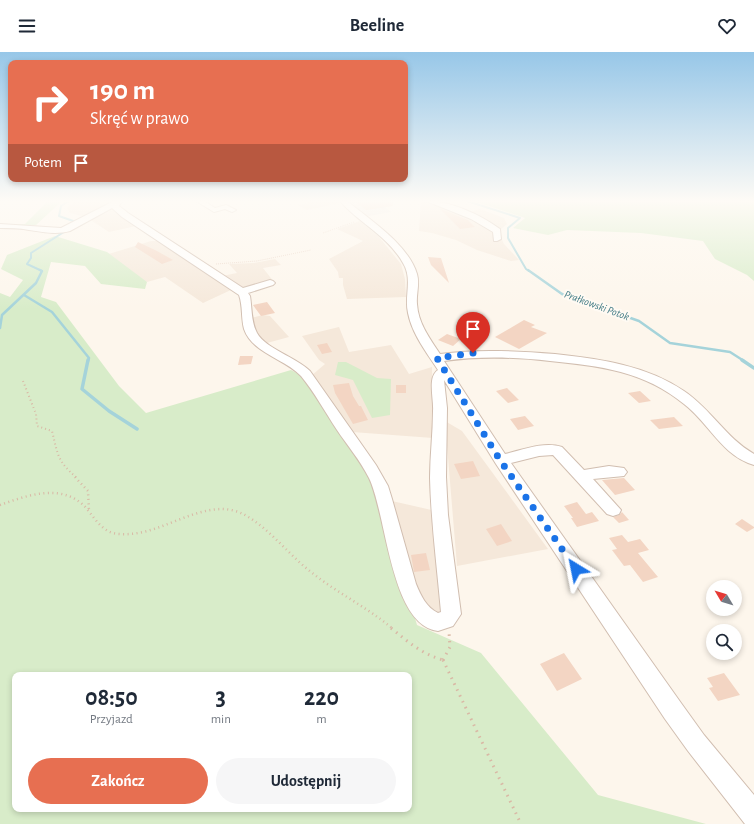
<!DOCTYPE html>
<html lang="pl">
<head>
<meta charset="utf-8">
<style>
  body { margin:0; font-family:"Alegreya Sans",sans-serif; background:#f6f6f7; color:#1f2937; height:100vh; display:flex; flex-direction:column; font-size:15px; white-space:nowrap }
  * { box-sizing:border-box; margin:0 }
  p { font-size:13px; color:#747a83 }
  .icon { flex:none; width:22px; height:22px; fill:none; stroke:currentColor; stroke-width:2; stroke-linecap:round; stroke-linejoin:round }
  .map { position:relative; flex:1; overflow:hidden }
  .details { position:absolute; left:12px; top:620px; width:400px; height:140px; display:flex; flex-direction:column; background:#fff; border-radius:8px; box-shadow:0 2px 6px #0003 }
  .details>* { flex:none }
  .banner { position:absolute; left:8px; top:8px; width:400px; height:122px; border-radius:8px; box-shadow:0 2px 6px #0003; background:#e76f51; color:#fff; overflow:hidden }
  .needle { width:26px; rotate:308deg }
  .controls { position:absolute; left:706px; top:528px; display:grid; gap:8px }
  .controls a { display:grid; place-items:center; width:36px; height:36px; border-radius:50%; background:#fff; box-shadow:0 2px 6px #0003; font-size:20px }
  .pin { position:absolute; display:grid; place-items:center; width:34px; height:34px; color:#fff; margin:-41px -17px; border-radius:50% 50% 50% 0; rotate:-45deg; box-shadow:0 0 4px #0007 }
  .pin .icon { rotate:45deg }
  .me { position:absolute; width:44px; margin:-22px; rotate:325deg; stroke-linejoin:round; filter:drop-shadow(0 0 3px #0008) }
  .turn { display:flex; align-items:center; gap:14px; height:84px; padding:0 16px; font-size:18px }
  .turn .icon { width:52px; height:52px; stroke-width:2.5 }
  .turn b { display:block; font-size:28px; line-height:34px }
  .then { display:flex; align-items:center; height:38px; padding:0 16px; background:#0003; gap:8px; font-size:15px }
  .eta { display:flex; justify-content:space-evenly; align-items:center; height:68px; text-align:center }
  .eta b { font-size:24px; font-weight:700; line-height:28px }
  .cta { display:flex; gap:8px; margin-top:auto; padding:8px 16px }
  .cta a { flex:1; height:46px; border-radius:24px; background:#e76f51; color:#fff; font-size:16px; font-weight:700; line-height:46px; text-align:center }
  .cta a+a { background:#f6f6f7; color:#1f2937 }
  header { display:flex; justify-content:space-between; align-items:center; height:52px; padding:0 16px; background:#fff; font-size:18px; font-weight:700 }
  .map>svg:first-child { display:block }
</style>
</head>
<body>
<header><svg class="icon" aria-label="menu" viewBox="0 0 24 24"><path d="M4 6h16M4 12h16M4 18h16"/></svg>Beeline<svg class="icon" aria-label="heart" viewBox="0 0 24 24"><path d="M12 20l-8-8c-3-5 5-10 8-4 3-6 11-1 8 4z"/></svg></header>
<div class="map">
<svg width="754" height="772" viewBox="0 0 754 772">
  <rect width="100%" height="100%" fill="#fdf6ec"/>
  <path fill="#f5e8da" d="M 75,149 L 96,149 L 109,153 L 136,174 L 109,180 L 86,165 L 70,161 L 67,156 Z
    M 315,149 L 337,149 L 340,151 L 307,158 L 298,153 Z
    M 421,149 L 432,149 L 466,161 L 480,157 L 504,166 L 507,172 L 500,178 L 500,184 L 504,192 L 519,208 L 511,209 L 477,198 L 456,188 L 432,181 L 419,179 Z
    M 360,169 L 379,185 L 401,212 L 405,227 L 406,245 L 347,247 L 343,233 L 343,226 L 339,226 L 338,220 L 329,207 L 363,189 L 337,177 Z
    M 151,189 L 158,189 L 233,237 L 203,251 L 165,225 L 147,230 L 99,205 Z
    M 275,207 L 281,213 L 263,216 L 274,230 L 241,238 L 222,224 L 237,221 L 229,212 L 254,211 Z
    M 263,263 L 270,264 L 289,285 L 267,291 L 262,288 L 255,277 L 251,266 Z
    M 339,275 L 349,300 L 391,293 L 409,322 L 432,315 L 433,386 L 352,380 L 320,333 L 311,324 L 325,312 L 319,308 L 302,284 Z
    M 445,369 L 462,379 L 548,497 L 457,514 Z
    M 392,449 L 436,459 L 443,562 L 423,552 L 394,471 Z"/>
  <path fill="#efe9e4" d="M 346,149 L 377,149 L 391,160 L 364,165 Z"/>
  <path fill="#d8ecc9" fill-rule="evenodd" d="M 48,149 L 62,149 L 36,173 L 17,175 L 11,173 L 25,172 Z
    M 474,149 L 754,149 L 754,229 L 747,223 L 715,207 L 703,189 L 641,181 L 567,178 L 548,183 L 513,176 L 525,166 Z
    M 55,184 L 107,200 L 147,230 L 145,237 L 101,232 L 85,214 L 51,210 L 41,245 L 56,250 L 119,334 L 146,361 L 291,318 L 304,325 L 378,438 L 417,573 L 481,601 L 598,743 L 706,772 L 0,772 L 0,241 L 10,245 L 23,228 L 1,217 L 7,203 ZM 15,623 L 409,623 L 409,757 L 15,757 Z
    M 338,310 L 346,310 L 377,326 L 391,327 L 390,363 L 372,366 L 353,328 L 335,323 Z"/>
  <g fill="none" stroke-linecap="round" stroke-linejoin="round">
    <path stroke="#a5d3da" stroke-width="2" d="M 69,149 L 61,154 L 59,164 L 76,170
      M 467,149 L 520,166 L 508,176 L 508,186 L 526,217 L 529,219
      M 42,219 L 27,212 L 31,206 L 31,201 L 67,178"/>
    <path stroke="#a5d3da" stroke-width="2.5" d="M 528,218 L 562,242 L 639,269 L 670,291 L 730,300 L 744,309
      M 24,243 L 52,260 L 89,306 L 88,309
      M 0,276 L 2,263 L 36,231 L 42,219 L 40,218"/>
    <path stroke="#a5d3da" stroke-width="3.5" d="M 88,308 L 82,337 L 109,359 L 137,377
      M 742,308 L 754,316"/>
  </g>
  <path fill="#f3d5c3" d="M 354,149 L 393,149 L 393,154 L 366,158 Z
    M 439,156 L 468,168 L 475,175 L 460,177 Z
    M 138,190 L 157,199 L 173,208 L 162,212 L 135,195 Z
    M 428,205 L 441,206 L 449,231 L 431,213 Z
    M 267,250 L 275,261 L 261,264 L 253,253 Z
    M 524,268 L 535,273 L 531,275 L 547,281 L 519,297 L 495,285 Z
    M 447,282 L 461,287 L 453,294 L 438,288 Z
    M 327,291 L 332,300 L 322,302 L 317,293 Z
    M 240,304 L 253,304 L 251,312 L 238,313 Z
    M 349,331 L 353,344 L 359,354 L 361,354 L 368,368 L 353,372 L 335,341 L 333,333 Z
    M 396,333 L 406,333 L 406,341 L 396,341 Z
    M 507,336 L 519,348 L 508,351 L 496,339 Z
    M 640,339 L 651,349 L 639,351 L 628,341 Z
    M 525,364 L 534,374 L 518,378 L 510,367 Z
    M 674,365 L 683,374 L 659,377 L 650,368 Z
    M 473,409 L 480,424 L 461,427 L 454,412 Z
    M 624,426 L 635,438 L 615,443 L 602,428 Z
    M 577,450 L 586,462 L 592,460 L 599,469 L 577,475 L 571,466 L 573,466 L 564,454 Z
    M 622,460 L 629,468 L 619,471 L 613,465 L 619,463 Z
    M 742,467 L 754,475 L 754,476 L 747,480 L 735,472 Z
    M 501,472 L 512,489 L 497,494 L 486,477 Z
    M 622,483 L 628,490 L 640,487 L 649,498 L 638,501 L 658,525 L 643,530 L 630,513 L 624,514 L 612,498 L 617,497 L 609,486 Z
    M 426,501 L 430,518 L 414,520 L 411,503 Z
    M 564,601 L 582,627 L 557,639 L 540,612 Z
    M 724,621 L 740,643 L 718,649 L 709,636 L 713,635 L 707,626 Z"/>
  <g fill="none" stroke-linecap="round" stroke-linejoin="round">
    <defs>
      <path id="minor" d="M 114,149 L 122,149 L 119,154 L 128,161 L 243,236 L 270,228 L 273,229 L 275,231 L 273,233 L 248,241 L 250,244 C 252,256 251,270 257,281 C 266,297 296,305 310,319 L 376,413 L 388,434 L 392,447 L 416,532 C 421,544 426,555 438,561 L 441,560 C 437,515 431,470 430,426 C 430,403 433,381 433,359 C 434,347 427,325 438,318 C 427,301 412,282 408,261 C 404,244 413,227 403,211 C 388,184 359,171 340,149 L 347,149 C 370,168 408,192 417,222 C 420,232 416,242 417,252 C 418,271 430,287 440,302 C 478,297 516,299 555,302 C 600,307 646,313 684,339 C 711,357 726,386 754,402 L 754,413 C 722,404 709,371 684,352 C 644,319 600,314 550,309 C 515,305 479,304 444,309 L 505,402 C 522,398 544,389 562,395 L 584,418 L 609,414 L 624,416 L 627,420 L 624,424 L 593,427 L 621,458 L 619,462 L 613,464 L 607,462 L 553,403 L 539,404 L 511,411 L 681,651 L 704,683 L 754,743 L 754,772 L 745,772 L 688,699 L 665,667 L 496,412 L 444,328 L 447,356 L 446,425 L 448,463 L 461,562 L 453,574 L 438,579 C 390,573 387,463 369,426 C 360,408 347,393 337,378 C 325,360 315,341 301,324 C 285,307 252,301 244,277 C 241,266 243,254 239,243 L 122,165 L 112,156 L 70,179 C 56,183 43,180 29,178 C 19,176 10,176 0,176 L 0,172 L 61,176 Z
        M 196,149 L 204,149 L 215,156 L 226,153 L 236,158 L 232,160 L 225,157 L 214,160 Z
        M 426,149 C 451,149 479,162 500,177 L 501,187 L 497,189 L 494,189 L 493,180 L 471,167 Z"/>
    </defs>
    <use href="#minor" stroke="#d1beb0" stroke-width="2"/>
    <path stroke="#d9b8a5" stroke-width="1" stroke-dasharray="0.5 1.5" stroke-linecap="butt" d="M 323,181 L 354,170
      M 216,212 L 257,209 L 311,198"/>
    <path stroke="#d9b8a5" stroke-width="2" stroke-dasharray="1 3" stroke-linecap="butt" d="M 23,329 L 36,362 L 37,374 L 52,379 C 58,403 57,409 77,426"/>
    <path stroke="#d9b8a5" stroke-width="2.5" stroke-dasharray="1 3.5" stroke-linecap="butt" d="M 75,425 L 88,439 L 89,459
      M 0,453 C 28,443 64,430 87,457 C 96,468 103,481 119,482 C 155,485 186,458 221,457 C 229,457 238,459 245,463 C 270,477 288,502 311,520 C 337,541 367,555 393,577"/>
    <path stroke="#d9b8a5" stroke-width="3" stroke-dasharray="1.5 5" stroke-linecap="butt" d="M 391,576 C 408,590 422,602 443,608
      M 443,608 L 521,772
      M 443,608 L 450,595 L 449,580"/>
    <use href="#minor" fill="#fff" fill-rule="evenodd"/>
  </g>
  <linearGradient id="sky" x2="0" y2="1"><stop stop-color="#97c7e8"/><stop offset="0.58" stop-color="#fefbf6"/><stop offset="1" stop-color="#fefbf6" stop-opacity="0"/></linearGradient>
  <rect width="754" height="257" fill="url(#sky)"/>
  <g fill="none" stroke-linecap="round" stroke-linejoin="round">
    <path stroke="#1a73e8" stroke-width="7" stroke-dasharray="0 12.6" d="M 473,301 L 437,306 L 500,408 L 576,517"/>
  </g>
  <g text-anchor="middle" stroke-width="4" stroke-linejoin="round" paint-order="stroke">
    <g font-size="11" font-style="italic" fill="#437c86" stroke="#fffaf3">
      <text transform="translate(597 253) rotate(20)" y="4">Prałkowski Potok</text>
    </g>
  </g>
</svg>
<div class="controls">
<a><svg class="needle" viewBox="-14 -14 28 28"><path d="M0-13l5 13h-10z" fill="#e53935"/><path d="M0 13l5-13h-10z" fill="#747a83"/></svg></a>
<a><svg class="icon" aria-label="search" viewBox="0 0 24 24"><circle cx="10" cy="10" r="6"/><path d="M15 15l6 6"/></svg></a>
</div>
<div class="pin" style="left:473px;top:301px;background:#d93025"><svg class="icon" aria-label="arrive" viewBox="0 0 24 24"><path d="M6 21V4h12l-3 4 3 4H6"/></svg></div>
<svg class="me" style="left:576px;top:517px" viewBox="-20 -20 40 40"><path d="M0-17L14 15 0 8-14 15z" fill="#1a73e8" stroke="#fff" stroke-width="4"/></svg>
<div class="banner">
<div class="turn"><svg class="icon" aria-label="right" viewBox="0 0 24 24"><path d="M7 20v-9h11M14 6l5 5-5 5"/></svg><div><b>190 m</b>Skręć w prawo</div></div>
<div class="then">Potem<svg class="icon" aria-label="arrive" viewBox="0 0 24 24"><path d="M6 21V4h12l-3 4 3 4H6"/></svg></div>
</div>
<section class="details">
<div class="eta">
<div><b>08:50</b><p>Przyjazd</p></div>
<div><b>3</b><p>min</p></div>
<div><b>220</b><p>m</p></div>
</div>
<div class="cta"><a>Zakończ</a><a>Udostępnij</a></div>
</section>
</div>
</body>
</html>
